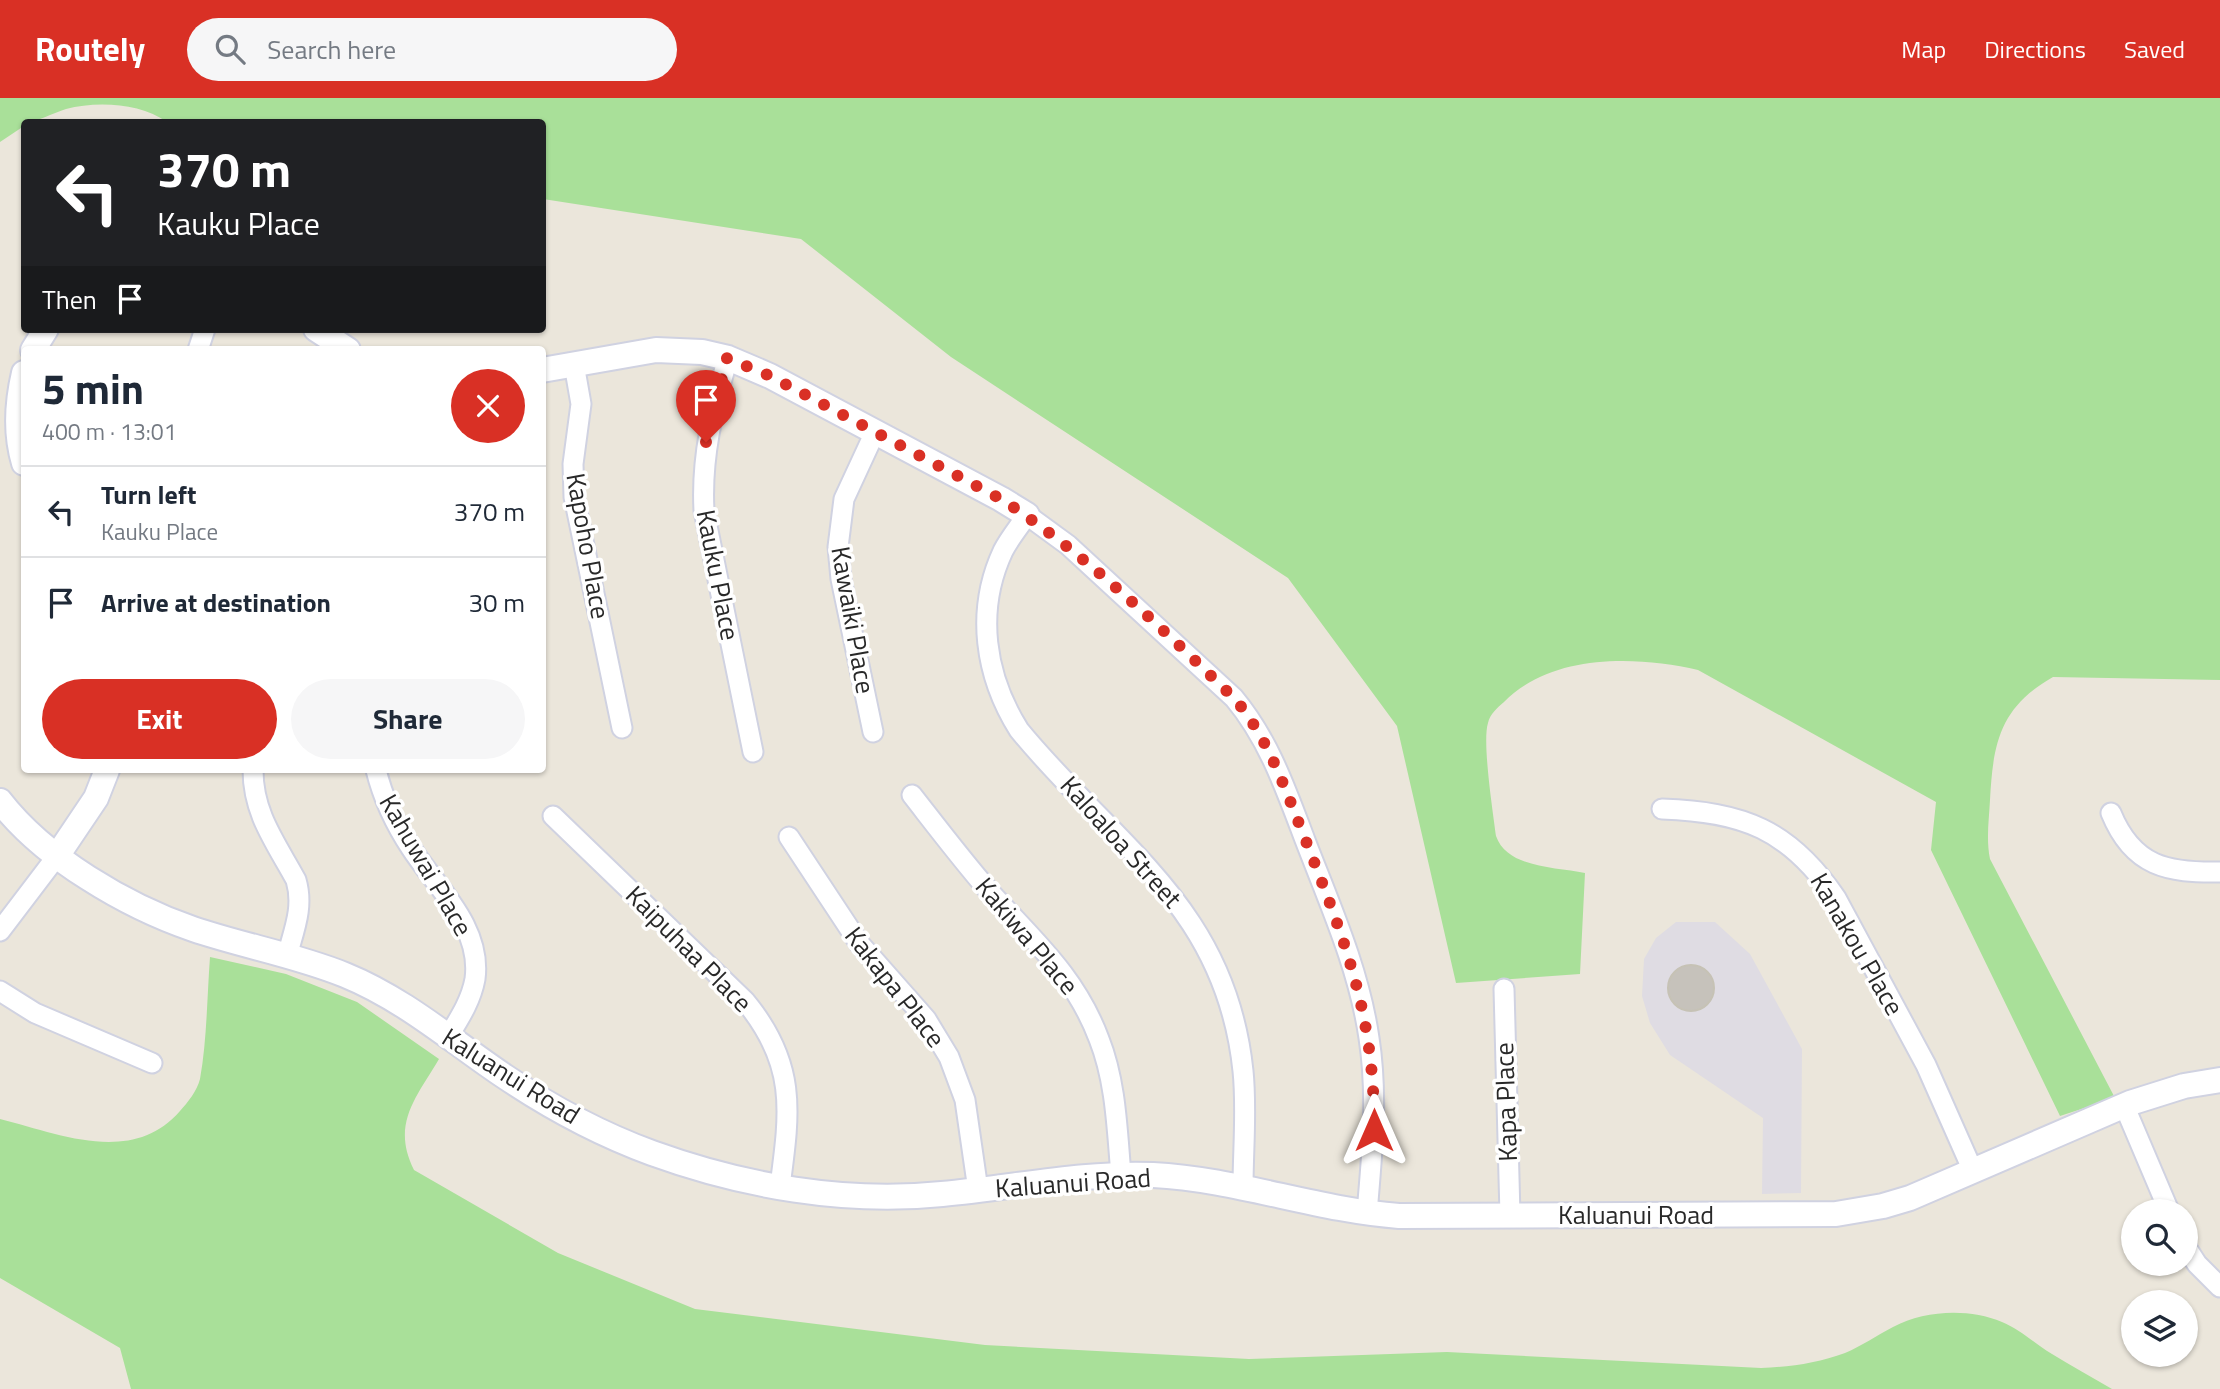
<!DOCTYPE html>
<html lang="en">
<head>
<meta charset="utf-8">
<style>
  body { margin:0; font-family:"Titillium Web",sans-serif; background:#f6f6f7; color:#1f2937; height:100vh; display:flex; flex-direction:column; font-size:26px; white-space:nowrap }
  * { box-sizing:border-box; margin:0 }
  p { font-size:23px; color:#747a83 }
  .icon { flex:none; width:38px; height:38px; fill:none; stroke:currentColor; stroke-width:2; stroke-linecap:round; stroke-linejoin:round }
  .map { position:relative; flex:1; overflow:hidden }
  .panel { position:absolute; left:21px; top:248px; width:525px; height:427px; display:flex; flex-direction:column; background:#fff; border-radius:7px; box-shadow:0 2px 5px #0004 }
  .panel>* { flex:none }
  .guide { position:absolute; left:21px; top:21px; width:525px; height:214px; border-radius:7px; box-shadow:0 2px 5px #0004; background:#202124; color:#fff; overflow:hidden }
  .tools { position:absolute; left:2121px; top:1101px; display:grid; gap:14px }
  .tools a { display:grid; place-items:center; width:77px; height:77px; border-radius:50%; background:#fff; box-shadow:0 2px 5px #0004; font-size:35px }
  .pin { position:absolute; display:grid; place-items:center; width:60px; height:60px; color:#fff; margin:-72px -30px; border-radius:50% 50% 50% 0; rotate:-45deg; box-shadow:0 0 7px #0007 }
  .pin .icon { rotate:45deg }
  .me { position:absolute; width:77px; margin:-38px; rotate:0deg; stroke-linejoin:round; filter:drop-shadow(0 0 5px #0008) }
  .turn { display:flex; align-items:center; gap:24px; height:147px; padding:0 21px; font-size:32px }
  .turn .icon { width:91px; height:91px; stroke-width:2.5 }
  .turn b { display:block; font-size:49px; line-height:60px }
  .then { display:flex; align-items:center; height:66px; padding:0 21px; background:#0003; gap:14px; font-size:26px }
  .round { display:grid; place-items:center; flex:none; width:74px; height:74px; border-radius:37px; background:#f6f6f7 }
  .summary { display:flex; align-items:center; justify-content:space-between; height:119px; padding:0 21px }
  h1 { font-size:42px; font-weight:700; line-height:52px }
  .button { display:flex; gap:14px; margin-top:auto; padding:14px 21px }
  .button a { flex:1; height:80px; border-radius:42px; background:#d93025; color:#fff; font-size:28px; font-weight:700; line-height:80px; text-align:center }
  .button a+a { background:#f6f6f7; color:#1f2937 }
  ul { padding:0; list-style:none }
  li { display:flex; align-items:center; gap:21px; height:91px; padding:0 21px; border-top:2px solid #e0e1e3 }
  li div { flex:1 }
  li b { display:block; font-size:26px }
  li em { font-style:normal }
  header { display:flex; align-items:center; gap:42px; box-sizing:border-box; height:98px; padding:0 35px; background:#d93025; color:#fff }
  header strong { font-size:33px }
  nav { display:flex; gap:38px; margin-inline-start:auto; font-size:24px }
  .search { width:490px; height:63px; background:#f6f6f7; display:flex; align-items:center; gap:18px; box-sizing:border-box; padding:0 24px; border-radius:38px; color:#747a83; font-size:26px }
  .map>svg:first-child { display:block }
</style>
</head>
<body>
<header>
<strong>Routely</strong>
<div class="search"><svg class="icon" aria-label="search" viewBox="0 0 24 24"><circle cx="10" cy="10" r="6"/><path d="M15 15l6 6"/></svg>Search here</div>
<nav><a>Map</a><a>Directions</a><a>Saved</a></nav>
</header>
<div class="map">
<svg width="2220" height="1291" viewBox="0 0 2220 1291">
  <rect width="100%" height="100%" fill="#ebe6db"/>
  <path fill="#dfdce3" d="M 1676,824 L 1715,824 L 1750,856 L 1802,951 L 1801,1095 L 1762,1096 L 1763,1020 L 1670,957 L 1650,925 L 1642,898 L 1644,861 L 1656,840 Z"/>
  <path fill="#a9e099" d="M 0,0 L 2220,0 L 2220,582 L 2053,579 C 2000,609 1993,645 1990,702 C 1989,722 1986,741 1990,761 L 2115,1000 L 2060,1018 L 1931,752 L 1936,704 L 1698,572 C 1637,558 1552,555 1504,604 C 1497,610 1490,616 1488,625 C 1482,644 1493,714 1496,738 C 1507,770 1555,769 1585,775 L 1580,876 L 1456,885 L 1397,628 L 1288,480 L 951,259 L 801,141 L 543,101 L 542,24 L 167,24 C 140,5 97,3 66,11 C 53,15 38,24 24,24 L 24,28 L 0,44 Z
    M 210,859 L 286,876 L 357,904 L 439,961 C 416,1000 391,1026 414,1072 L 558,1155 L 695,1211 L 985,1247 L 1249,1261 L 1447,1254 L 1761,1270 C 1790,1269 1818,1265 1845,1255 C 1862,1248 1877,1237 1893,1229 C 1925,1212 1969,1210 2002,1224 C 2021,1232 2034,1245 2052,1256 C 2071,1268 2092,1279 2112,1291 L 131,1291 L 120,1250 L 0,1180 L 0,1021 C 60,1036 132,1068 180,1013 C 188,1004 197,993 200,981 C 207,942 207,899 210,859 Z"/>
  <path fill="#c6c2bb" stroke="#c6c2b5" stroke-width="2" d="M1668 890a23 23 0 1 1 46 0a23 23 0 1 1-46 0Z"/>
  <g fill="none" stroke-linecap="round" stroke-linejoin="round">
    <defs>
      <path id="minor" d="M 198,252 L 205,231
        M 728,260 C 713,311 701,359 704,413 L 753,654
        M 574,266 L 581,306 L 573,366 L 574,399 L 622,630
        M 873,634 L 841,481 L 838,449 L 844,401 L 875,334
        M 253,672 C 253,716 276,745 296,782 C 304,809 294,832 287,858
        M 376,672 C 383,700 395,726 411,750 C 437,790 482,829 475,881 C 471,903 459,921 448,939
        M 912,697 C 937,729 962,762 989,793 C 1033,842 1075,877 1099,941 C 1116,984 1117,1031 1121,1077
        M 1662,711 C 1743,714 1789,731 1836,800 L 1926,967 L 1973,1073
        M 2111,715 C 2133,769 2168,775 2220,774
        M 553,718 L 745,903 C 797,966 790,1013 780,1088
        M 789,739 L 859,845 L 926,921 L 949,959 L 965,1002 L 978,1092
        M 0,833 L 57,758
        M 1504,891 L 1510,1117
        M 0,893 L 35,915 L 152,965
        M 2124,1007 L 2169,1113
        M 1243,1090 C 1243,1051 1247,1011 1243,973 C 1226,808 1114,748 1019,632 C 985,578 975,513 1003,453 C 1009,441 1019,429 1027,417 L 1068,447 L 1234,600 C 1269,642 1286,692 1305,742 C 1330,807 1359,871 1369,940 C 1378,998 1372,1056 1367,1115
        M 2186,1149 L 2197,1166 L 2220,1189"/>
      <path id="tertiary" d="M 316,231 L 348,252
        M 33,252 L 46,231
        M 542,272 L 656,252 L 702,254 L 728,260 L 770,278 L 1001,401 L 1027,417
        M 24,275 C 17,305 15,335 24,365
        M 0,703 C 44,760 126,808 193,831 C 243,848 296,857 345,877 C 404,901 452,943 504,978 C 550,1009 600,1036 652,1055 C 743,1088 845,1106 942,1096 C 1012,1090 1082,1074 1153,1077 C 1236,1081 1316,1112 1399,1118 L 1836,1116 L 1883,1108 L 1910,1100 L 2130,1005 L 2184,988 L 2220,982
        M 57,758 L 96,700 L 107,672"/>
    </defs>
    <use href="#minor" stroke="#d0d2e1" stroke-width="23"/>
    <use href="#tertiary" stroke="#d0d2e1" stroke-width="28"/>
    <use href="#minor" stroke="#fff" stroke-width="19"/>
    <use href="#tertiary" stroke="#fff" stroke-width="24"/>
  </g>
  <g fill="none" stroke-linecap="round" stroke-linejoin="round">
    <path stroke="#d93025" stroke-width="12" stroke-dasharray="0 21.6" d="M 706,344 L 727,260 L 770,278 L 1001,401 C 1086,456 1161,530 1234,600 C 1269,641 1284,689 1304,738 C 1345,843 1375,917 1374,1032"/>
  </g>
  <g text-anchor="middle" stroke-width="7" stroke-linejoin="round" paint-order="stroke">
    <g font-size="26" fill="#292929" stroke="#fff">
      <text transform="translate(588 448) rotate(80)" y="9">Kapoho Place</text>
      <text transform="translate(718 477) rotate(79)" y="9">Kauku Place</text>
      <text transform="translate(853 522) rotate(80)" y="9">Kawaiki Place</text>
      <text transform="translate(1121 744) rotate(48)" y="9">Kaloaloa Street</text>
      <text transform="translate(426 767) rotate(60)" y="9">Kahuwai Place</text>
      <text transform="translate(1027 838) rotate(50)" y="9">Kakiwa Place</text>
      <text transform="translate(1857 846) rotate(60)" y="9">Kanakou Place</text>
      <text transform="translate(689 851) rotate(45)" y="9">Kaipuhaa Place</text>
      <text transform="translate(895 889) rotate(52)" y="9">Kakapa Place</text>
      <text transform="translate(511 978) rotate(32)" y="9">Kaluanui Road</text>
      <text transform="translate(1506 1004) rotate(-92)" y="9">Kapa Place</text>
      <text transform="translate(1073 1085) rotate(-4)" y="9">Kaluanui Road</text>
      <text x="1636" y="1126">Kaluanui Road</text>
    </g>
  </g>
</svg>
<div class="tools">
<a><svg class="icon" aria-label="search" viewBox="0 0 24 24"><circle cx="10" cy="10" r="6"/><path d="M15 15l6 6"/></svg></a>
<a><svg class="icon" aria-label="layers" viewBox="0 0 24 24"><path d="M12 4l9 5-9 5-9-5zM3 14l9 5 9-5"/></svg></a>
</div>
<div class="pin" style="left:706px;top:344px;background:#d93025"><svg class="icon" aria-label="arrive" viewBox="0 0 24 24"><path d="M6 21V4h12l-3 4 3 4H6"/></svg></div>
<svg class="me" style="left:1374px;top:1032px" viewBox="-20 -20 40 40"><path d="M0-17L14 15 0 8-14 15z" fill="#d93025" stroke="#fff" stroke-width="4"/></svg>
<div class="guide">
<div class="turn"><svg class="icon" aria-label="left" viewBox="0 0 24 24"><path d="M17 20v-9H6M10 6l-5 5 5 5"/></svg><div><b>370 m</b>Kauku Place</div></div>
<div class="then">Then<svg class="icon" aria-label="arrive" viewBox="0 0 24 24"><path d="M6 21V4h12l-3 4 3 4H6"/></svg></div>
</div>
<section class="panel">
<div class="summary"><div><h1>5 min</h1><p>400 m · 13:01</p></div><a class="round" style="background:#d93025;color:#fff"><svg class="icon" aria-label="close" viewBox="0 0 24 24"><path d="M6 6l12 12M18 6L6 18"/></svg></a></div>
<ul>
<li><svg class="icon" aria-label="left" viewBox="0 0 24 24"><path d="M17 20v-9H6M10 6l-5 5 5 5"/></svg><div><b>Turn left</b><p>Kauku Place</p></div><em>370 m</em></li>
<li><svg class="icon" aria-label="arrive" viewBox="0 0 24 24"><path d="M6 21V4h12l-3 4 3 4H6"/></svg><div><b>Arrive at destination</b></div><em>30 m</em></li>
</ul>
<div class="button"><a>Exit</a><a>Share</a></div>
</section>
</div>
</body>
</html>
